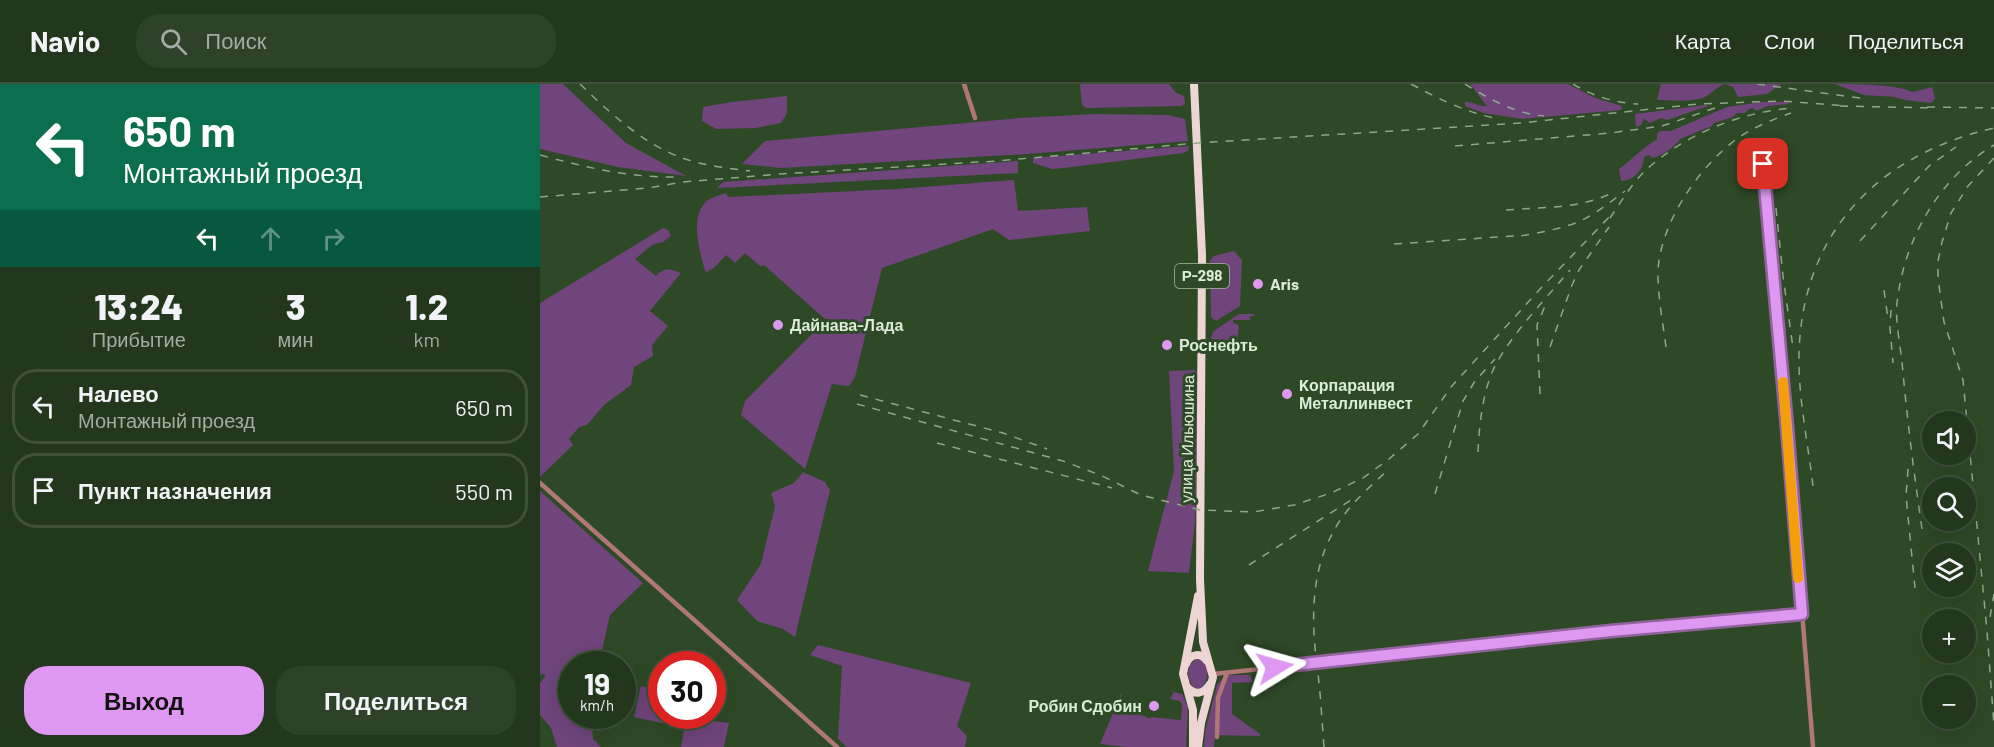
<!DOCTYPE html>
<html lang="ru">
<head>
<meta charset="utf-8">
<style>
  body { margin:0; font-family:Barlow,sans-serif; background:#2e4229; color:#f1f3f6; height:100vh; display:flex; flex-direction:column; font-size:22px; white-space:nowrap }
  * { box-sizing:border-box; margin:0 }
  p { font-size:20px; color:#a2aca3 }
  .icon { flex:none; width:33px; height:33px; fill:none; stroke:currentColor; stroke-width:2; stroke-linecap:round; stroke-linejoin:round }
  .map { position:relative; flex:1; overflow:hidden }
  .side { display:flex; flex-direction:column; background:#22371c; width:540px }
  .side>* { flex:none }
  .banner { background:#0b6e4f; color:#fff; overflow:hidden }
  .buttons { position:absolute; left:1382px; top:327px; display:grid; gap:12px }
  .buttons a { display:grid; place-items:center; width:54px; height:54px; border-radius:50%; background:#22371c; box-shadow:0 6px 24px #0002,0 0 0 2px #3f513b; font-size:30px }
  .speed { position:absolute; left:18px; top:567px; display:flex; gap:12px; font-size:30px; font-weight:700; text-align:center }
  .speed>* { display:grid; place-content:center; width:78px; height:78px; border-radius:50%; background:#22371c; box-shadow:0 6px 24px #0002,0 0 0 2px #3f513b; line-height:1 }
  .speed small { font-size:15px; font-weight:400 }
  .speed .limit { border:9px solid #d22; background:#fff; color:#111 }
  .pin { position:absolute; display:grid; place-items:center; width:51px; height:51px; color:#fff; margin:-26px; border-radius:12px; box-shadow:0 3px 9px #0006 }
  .me { position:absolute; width:66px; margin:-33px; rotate:82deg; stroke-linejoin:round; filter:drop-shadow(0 0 4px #0008) }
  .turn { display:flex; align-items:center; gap:21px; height:126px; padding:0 24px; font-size:27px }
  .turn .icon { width:78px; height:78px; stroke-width:2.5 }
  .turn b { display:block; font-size:42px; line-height:51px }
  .lanes { display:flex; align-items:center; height:57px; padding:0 24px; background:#0003; justify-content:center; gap:30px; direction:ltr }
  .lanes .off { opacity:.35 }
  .eta { display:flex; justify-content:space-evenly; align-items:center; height:102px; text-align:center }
  .eta b { font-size:36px; font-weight:800; line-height:42px }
  .action { display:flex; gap:12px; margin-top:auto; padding:12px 24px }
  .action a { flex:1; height:69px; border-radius:24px; background:#df98f2; color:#111; font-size:24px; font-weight:800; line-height:69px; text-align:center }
  .action a+a { background:#2e4229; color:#f1f3f6 }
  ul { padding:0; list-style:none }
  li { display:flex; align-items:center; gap:18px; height:75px; margin:0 12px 9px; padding:0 12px; border:3px solid #3f513b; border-radius:24px }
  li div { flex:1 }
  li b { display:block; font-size:22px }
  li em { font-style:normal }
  header { display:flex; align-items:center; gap:36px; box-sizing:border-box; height:84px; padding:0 30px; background:#22371c; border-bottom:2px solid #3f513b }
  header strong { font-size:28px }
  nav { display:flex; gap:33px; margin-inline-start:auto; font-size:21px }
  .search { width:420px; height:54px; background:#2e4229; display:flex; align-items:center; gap:15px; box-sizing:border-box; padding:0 21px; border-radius:24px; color:#a2aca3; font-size:22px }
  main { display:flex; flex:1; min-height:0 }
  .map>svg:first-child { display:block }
</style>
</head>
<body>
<header>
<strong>Navio</strong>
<div class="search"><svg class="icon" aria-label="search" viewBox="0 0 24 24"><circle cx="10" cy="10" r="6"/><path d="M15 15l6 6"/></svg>Поиск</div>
<nav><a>Карта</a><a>Слои</a><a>Поделиться</a></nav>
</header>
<main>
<section class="side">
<div class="banner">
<div class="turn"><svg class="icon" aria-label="left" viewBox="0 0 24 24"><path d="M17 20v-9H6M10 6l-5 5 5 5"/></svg><div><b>650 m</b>Монтажный проезд</div></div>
<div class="lanes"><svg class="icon" aria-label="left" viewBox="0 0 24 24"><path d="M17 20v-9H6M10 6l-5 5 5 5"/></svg><svg class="icon off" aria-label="ahead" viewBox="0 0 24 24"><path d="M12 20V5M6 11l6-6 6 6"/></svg><svg class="icon off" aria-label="right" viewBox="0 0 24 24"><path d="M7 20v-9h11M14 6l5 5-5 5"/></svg></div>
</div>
<div class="eta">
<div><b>13:24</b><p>Прибытие</p></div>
<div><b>3</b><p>мин</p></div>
<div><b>1.2</b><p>km</p></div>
</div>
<ul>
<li><svg class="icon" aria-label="left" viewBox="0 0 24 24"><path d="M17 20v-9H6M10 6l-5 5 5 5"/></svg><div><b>Налево</b><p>Монтажный проезд</p></div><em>650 m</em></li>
<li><svg class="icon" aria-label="arrive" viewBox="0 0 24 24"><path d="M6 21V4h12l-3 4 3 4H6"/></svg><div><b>Пункт назначения</b></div><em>550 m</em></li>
</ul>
<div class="action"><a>Выход</a><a>Поделиться</a></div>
</section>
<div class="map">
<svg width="1454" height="663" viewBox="0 0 1454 663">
  <rect width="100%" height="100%" fill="#2e4926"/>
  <path fill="#6f457b" d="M 0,0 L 23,0 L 86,59 L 146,92 L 78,83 L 0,65 Z
    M 540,0 L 629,0 L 636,9 L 644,12 L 645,20 L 641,22 L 546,24 L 542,21 Z
    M 930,0 L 1028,0 L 1055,14 L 1082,22 L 1081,26 L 982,35 L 944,29 L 925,22 L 925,18 C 933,17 939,23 947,22 Z
    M 1121,0 L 1241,0 L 1227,10 L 1198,13 L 1193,3 L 1185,0 C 1176,3 1172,9 1165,13 C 1151,19 1131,16 1117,16 Z
    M 1295,0 C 1315,0 1356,0 1372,8 L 1392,3 L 1395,15 L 1391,19 L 1365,16 L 1355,13 L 1324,11 Z
    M 247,12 L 247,29 L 241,39 L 216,44 L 176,45 L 162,37 L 163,23 L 192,18 Z
    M 1222,18 L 1248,18 L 1248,20 L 1228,22 L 1216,27 L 1213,24 L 1209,25 L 1205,29 L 1197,29 L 1193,33 L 1174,39 L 1172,42 L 1140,55 C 1135,63 1122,72 1112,74 L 1109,71 L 1104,73 C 1104,85 1094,97 1081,97 L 1079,85 C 1088,79 1109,58 1117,56 L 1117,50 L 1120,47 L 1131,47 L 1187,23 Z
    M 1166,21 L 1168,22 L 1127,36 L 1121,34 L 1110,39 L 1104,35 L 1101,41 L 1096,43 L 1095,30 Z
    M 555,30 L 627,31 L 645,35 L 648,57 L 488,70 L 241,84 L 202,80 L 225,57 L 480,34 Z
    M 649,62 L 648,67 L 643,69 L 524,84 L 512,85 L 493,79 L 493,74 Z
    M 478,77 L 478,89 L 177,104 L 183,98 Z
    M 474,96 L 478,127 L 547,123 L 550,147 L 469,156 L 453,145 L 342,184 L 315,293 L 309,302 L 292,300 L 265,385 L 201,331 L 205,317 L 286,236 L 224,181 L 220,182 L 205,169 L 195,179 L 186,171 L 174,184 L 167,188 L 165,187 C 160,167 148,132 168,116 C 173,113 180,111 186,109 L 188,113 L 357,105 Z
    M 123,144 L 128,146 L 131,152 L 123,158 L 112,161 L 95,175 L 116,192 C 125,183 130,185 141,189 L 110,227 L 128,242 L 112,261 L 113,272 L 94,283 L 91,301 L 64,321 L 47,341 L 39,343 L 29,355 L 33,361 L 0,393 L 0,219 Z
    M 694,167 L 702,176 L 700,222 L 676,237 L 671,233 L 670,177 L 674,172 Z
    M 699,230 L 714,230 L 714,232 L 710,232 L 710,236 L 693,236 L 693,239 L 697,240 L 699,243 L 697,258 L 683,264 L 675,264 L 670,257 L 673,248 L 678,244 Z
    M 653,286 L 659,289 L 655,438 L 649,489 L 608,487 L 634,387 L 629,287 Z
    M 263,388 L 285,398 L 290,406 L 255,553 L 243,545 L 217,537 L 197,516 L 221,480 L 235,422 L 231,409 L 254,399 Z
    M 0,407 L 103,499 L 70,531 L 59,580 L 32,580 L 32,632 L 51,632 L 53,655 L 61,663 L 17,663 L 11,644 L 0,631 L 0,599 L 6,591 L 0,590 Z
    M 278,561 L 431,599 L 417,642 L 427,652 L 425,663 L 307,663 L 298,655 L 302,582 L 270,571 Z
    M 657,575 C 671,576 668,592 664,602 L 658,606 C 646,600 644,582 657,575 Z
    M 689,591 L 710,591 L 713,598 L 692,599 L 692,630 L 720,650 L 720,652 L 675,651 L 674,663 L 664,663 L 665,648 L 677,601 L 683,594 Z
    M 101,602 L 121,607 L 122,632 L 123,632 L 122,639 L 94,633 Z
    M 634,608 L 642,610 L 648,623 L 646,663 L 587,663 L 560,660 L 581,610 L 587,625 L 611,635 L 611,633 L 641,636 L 642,620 L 640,617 L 630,615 Z
    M 158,635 L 189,639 L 184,663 L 141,663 L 145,641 Z"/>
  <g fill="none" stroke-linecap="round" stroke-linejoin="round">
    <path stroke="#b17676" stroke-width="4.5" d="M 424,0 L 435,34
      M 1220,57 L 1247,343 L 1273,663
      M 0,399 L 297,663
      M 673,590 L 1056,549 L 1262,530
      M 677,653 L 678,614 L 687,589"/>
    <path stroke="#edd5d4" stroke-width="8" d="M 654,0 L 662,171 L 660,495 L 663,558 L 673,593 L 661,639 L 658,663
      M 646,580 C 651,569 661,568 668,578
      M 647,603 C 655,612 664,610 670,600
      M 653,663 L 653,626 L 643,590 L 658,512"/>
    <path stroke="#91a68b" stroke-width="1.5" stroke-dasharray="8 8" stroke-linecap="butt" d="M 40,0 C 69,28 100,57 137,72 C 160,81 186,84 210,87
      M 871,0 C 899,15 927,29 959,35
      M 925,0 C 949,15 976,30 1004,32
      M 1033,0 C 1052,12 1076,19 1098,20
      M 1217,0 L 1327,15
      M 1300,22 L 1395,24
      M 1387,23 L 1454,24
      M 915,62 L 1070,49 L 1122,42 L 1175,24
      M 0,71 C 49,84 89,94 141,93
      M 1454,74 L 1428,102 L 1411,129 L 1402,158 L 1398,177 L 1398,194 L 1404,238 L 1423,296 L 1447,547 L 1454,642
      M 0,113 L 108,104 L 143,98 L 240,90 L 457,77 L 658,59 L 981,39 L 1158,20 L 1242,17 L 1307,22
      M 1236,124 L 1243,192 L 1253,264
      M 966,126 C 1003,123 1041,125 1074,108
      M 1070,134 C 1081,118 1092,99 1106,86 C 1145,50 1201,28 1252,24
      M 1320,157 L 1389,82 L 1416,63
      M 854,160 L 973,152 L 974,153 C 994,150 1014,146 1033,140 C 1052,133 1069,119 1085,107
      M 1344,206 L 1348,235
      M 1351,226 L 1350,244 L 1353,279
      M 1010,263 L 1032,201 L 1039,186 L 1069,143
      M 1126,263 C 1123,239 1118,214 1118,190 C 1118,139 1165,72 1209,47 C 1222,40 1237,34 1251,29
      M 1000,310 L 997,241 L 1005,222
      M 320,311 L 463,349 L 507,365
      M 317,320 L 523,377 L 560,391 L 601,411 L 660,426 L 713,428 L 754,421 L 791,409 L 823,394 L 849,375 L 878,350 L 911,303 L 1001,204 L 1074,128
      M 397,359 L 572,404
      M 938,368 C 939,342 943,305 955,282 C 974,247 1004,217 1030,186
      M 1368,385 L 1366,412 L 1375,504
      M 1273,402 C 1268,359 1258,313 1259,270 C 1262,148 1338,71 1454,44
      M 895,410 L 923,317 L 935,297 L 955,275
      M 1382,445 C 1374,390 1367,334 1362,278 C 1360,259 1355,237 1357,219 C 1364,155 1399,94 1454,61
      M 709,481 L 811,416
      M 1450,533 L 1454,510
      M 784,663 C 782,639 781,614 778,590 C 771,538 769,484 799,438 C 812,418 832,401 849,385"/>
  </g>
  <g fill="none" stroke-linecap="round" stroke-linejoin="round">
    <defs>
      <path id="route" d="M 735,583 L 1071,547 L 1262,530 L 1247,343 L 1223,80"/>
    </defs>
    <use href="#route" stroke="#91639d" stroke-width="15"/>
    <use href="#route" stroke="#df98f2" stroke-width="10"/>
    <path stroke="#f59e0b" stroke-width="10" d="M 1243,298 L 1258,494"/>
  </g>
  <g fill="#df98f2" stroke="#2e4926" stroke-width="2">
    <circle cx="718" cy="200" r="6"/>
    <circle cx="238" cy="241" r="6"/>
    <circle cx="627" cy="261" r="6"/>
    <circle cx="747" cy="310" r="6"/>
    <circle cx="614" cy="622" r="6"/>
  </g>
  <g text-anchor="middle" stroke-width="6" stroke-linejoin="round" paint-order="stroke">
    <rect fill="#2e4926" stroke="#a8bba2" stroke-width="1.5" x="635" y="180" width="54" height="24" rx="4.5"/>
    <g font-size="15" font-weight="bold" fill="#dcecd7">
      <text x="662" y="197">Р-298</text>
    </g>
    <g font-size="16" font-weight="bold" fill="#dcecd7" stroke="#2e4926" text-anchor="start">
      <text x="730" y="206">Aris</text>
      <text x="250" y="247">Дайнава-Лада</text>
      <text x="639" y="267">Роснефть</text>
      <text x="759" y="307">Kорпарация<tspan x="759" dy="18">Металлинвест</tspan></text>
      <text x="602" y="628" text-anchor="end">Робин Сдобин</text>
    </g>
    <g font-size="16" fill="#dcecd7" stroke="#2e4926">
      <text transform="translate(647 355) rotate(-89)" y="6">улица Ильюшина</text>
    </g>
  </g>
</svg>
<div class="buttons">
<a><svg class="icon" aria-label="sound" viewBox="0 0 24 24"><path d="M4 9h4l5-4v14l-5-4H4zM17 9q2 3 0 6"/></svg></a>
<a><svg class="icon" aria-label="search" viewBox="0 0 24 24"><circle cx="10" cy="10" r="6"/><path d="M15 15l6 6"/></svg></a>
<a><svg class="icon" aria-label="layers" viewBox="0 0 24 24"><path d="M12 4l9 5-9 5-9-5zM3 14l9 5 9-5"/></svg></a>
<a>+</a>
<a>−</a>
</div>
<div class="speed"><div>19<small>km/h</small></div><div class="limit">30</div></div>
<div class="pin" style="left:1223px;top:80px;background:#d93025"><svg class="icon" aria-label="arrive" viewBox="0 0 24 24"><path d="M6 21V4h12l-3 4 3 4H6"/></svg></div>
<svg class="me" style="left:735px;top:583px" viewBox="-20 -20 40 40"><path d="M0-17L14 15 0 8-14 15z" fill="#df98f2" stroke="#fff" stroke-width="4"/></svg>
</div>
</main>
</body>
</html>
